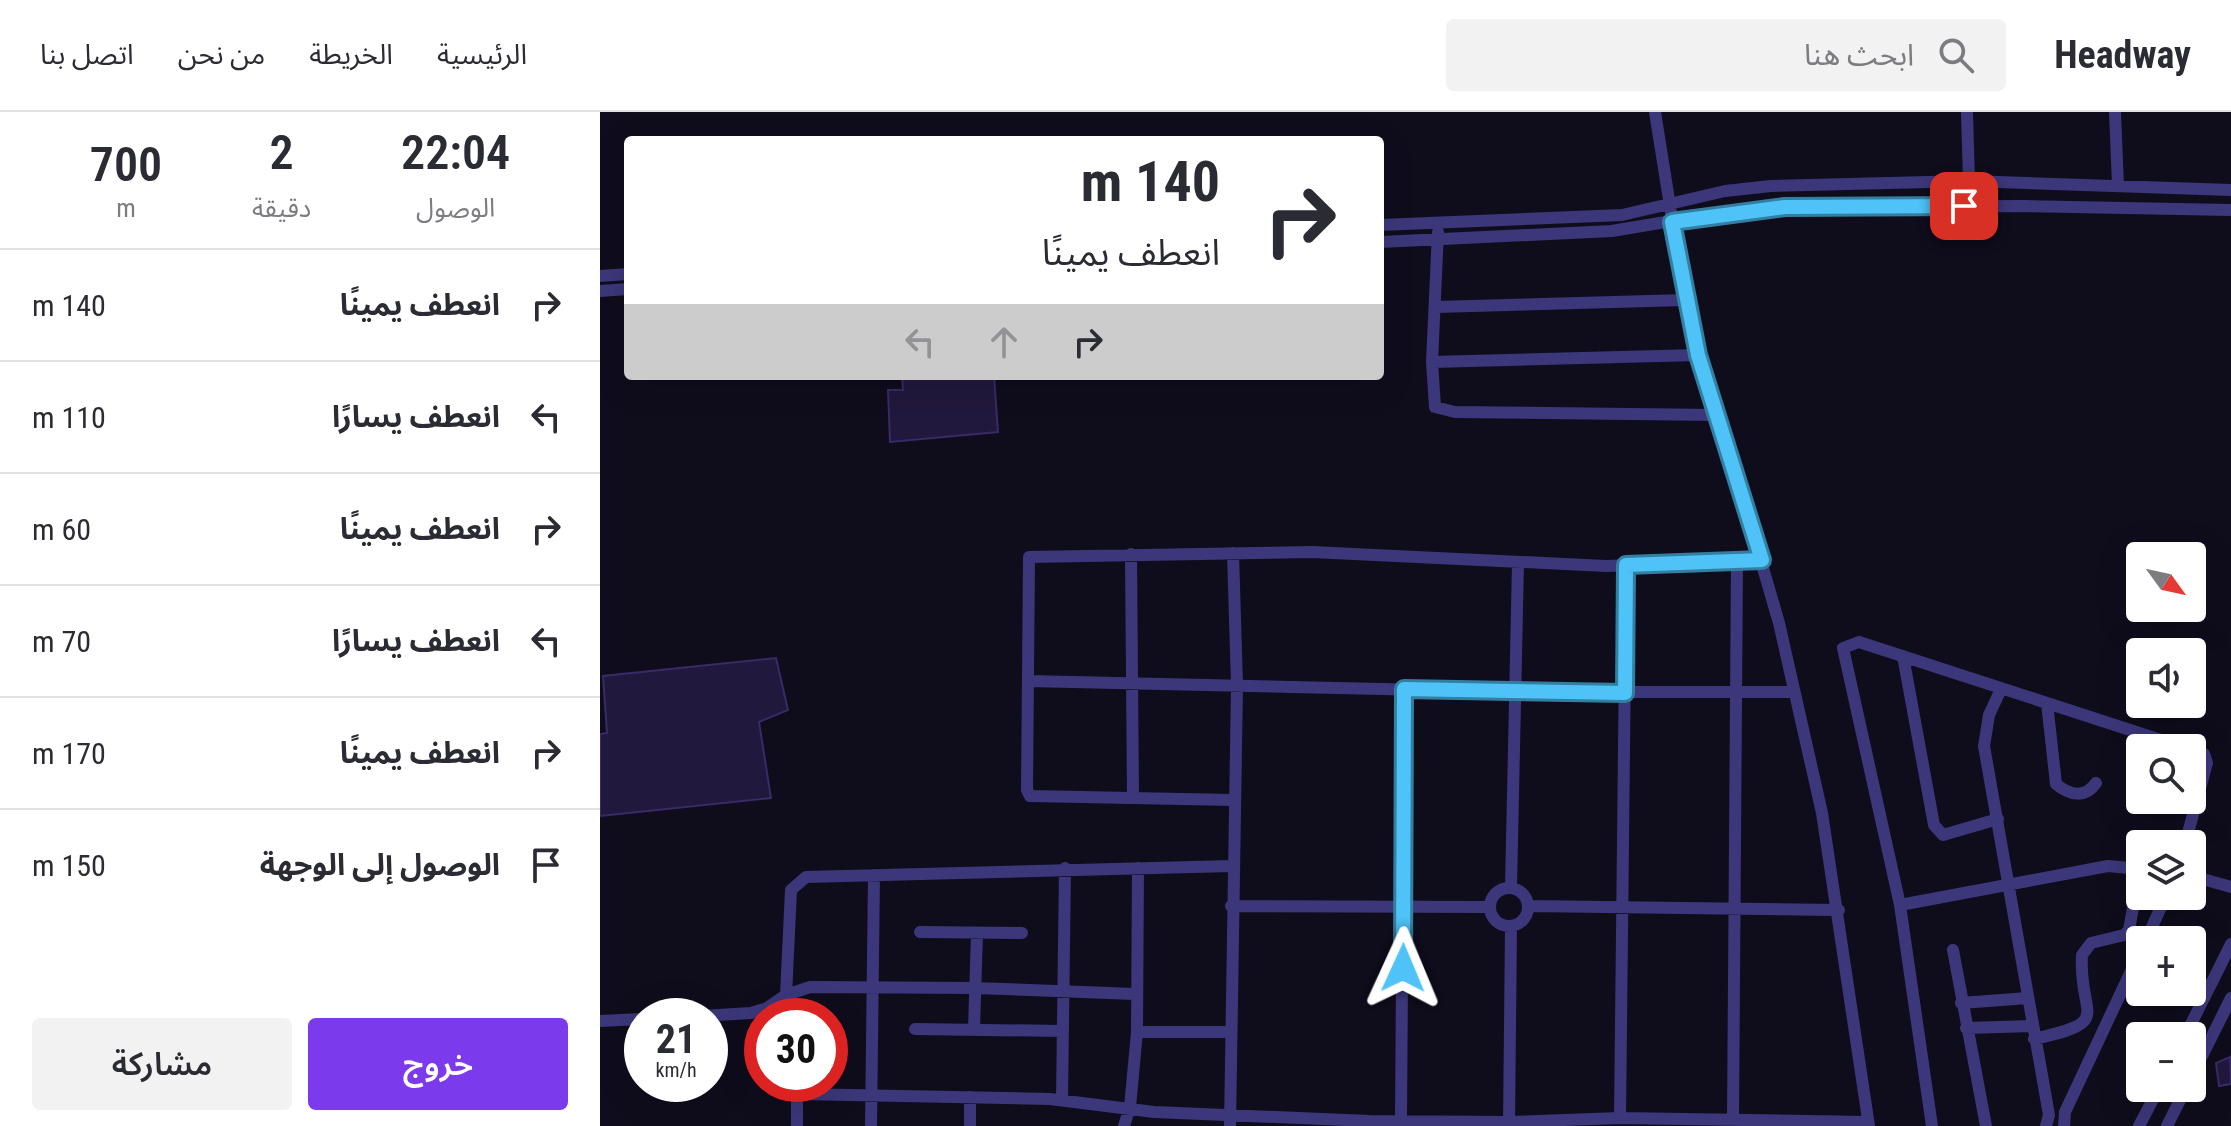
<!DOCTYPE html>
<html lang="ar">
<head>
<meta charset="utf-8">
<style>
  body { margin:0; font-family:"Roboto Condensed","Noto Sans Arabic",sans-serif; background:#f2f2f3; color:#2b2b33; direction:rtl; height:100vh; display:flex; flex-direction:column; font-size:30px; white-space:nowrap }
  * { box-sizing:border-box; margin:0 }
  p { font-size:26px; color:#7c7c81 }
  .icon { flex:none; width:44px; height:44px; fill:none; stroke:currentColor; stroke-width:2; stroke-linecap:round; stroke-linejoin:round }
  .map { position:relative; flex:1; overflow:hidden; direction:ltr }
  .drawer { display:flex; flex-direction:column; background:#fff; width:600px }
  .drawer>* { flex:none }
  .top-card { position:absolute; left:24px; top:24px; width:760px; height:244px; border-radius:8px; box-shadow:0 8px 32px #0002; direction:rtl; background:#fff; color:#2b2b33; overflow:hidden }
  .needle { width:52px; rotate:123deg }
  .fabs { position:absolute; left:1526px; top:430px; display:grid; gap:16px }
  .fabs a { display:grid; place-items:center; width:80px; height:80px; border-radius:8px; background:#fff; box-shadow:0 8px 32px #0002; font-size:40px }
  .speed { position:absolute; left:24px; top:886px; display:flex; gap:16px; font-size:40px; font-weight:700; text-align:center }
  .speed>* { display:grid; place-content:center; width:104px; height:104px; border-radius:50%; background:#fff; box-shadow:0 8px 32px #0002; line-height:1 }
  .speed small { font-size:20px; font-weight:400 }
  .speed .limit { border:12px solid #d22; background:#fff; color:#111 }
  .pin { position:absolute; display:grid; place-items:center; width:68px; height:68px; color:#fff; margin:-34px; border-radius:16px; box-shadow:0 4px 12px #0006 }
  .me { position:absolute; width:88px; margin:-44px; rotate:1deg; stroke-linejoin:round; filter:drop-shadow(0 0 6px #0008) }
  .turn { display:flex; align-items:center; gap:28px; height:168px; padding:0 32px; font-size:36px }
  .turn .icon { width:104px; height:104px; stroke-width:2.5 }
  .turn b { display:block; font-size:56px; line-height:68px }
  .lanes { display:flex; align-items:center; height:76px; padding:0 32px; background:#0003; justify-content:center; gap:40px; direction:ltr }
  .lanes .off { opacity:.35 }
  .eta { display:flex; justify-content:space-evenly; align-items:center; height:136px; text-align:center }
  .eta b { font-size:48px; font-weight:600; line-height:56px }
  .cta { display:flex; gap:16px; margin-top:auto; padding:16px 32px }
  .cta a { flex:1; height:92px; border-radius:8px; background:#7c3aed; color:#fff; font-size:32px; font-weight:600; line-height:92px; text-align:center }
  .cta a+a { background:#f2f2f3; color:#2b2b33 }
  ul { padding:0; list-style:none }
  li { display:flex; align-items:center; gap:24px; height:112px; padding:0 32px; border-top:2px solid #e1e1e2 }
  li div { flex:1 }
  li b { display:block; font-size:30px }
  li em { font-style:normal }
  header { display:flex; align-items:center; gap:48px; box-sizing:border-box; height:112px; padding:0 40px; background:#fff; border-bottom:2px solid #e1e1e2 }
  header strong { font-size:38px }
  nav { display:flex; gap:44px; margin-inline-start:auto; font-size:28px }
  .search { width:560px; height:72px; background:#f2f2f3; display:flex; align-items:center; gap:20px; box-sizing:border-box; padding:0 28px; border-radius:8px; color:#7c7c81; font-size:30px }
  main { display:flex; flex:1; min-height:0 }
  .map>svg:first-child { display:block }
</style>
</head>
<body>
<header>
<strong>Headway</strong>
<div class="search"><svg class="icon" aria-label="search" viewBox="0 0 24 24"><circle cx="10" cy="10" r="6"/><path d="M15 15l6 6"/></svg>ابحث هنا</div>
<nav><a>الرئيسية</a><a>الخريطة</a><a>من نحن</a><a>اتصل بنا</a></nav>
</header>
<main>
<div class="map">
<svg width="1631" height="1014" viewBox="0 0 1631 1014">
  <rect width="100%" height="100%" fill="#0f0c1c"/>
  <path fill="#21183d" stroke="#392a68" stroke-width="2" d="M 302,264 L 394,264 L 398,320 L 290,330 L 288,278 L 303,278 Z
    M 176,546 L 188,598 L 159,610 L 171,686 L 0,704 L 0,622 L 7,621 L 3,564 Z
    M 1630,945 L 1631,972 L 1619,974 L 1616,951 Z"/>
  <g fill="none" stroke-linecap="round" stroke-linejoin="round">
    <path stroke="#3c377a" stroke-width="12" d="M 1055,0 L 1085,188 L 1179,511 L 1222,701 L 1269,1014
      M 1367,0 L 1369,69
      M 1515,0 L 1518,74
      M 780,113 L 1022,103 L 1125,79 L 1171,74 L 1369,69 L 1631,78
      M 838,120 L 832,250 L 835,295 L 855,300 L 1116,303
      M 780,130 L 1012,119 L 1131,99 L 1185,95 L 1424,94 L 1631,98
      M 0,164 L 28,162
      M 0,179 L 28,177
      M 835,195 L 1085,188
      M 832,250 L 1098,243
      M 531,442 L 533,686
      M 1303,544 L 1334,713 L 1343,723 L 1398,707
      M 428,569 L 915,580 L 1193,580
      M 1401,577 L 1389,603 L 1384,634 L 1449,1003 L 1446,1014
      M 1447,591 L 1456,672 C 1469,683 1485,687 1496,671
      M 633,688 L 430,684 L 427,678 L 429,445 L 712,440 L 1006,454 L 1162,448
      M 1592,764 L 1631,775
      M 911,775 L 918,451
      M890 795a19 19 0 1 1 38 0a19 19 0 1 1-38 0Z
      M 1300,793 L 1508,754 L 1540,757
      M 631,794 L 890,795
      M 928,794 L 1239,798
      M 320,820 L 422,821
      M 1546,828 L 1566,784
      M 1353,838 L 1386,1014
      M 186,883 L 191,778 L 206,765 L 632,754
      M 1361,891 L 1428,886
      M 102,904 L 151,901 L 167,896 L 186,883 L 210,875 L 375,876 L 535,882
      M 0,909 L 42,907
      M 1366,916 L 1433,914
      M 315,917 L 463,919
      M 374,918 L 377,821
      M 537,920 L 630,920
      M 1585,924 L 1631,832
      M 1434,927 C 1516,909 1478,905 1482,843 L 1491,831 L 1524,823 L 1529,818 L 1540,757
      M 1592,964 L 1631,886
      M 370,985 L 370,1014
      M 462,988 L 465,756
      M 1020,1006 L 1026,453
      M 801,1009 L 804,577
      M 1133,1009 L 1137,448
      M 197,1014 L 197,982 L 450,987 L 554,1000 L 769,1009 L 909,1010 L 1020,1006 L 1268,1010
      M 271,1014 L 274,763
      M 524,1014 L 530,995 L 537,920 L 538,756
      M 630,1014 L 637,573 L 633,441
      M 909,1014 L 911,814
      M 1332,1014 L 1300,793 L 1243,536 L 1259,530 L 1604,642 L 1607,651 L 1585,732
      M 1464,1014 L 1465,1000 L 1540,840
      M 1539,1014 L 1559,976
      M 1567,1014 L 1586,976"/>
  </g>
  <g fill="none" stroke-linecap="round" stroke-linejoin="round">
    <defs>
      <path id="route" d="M 803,856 L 804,577 L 1025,581 L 1026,453 L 1162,448 L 1098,243 L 1072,110 L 1185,95 L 1364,94"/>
    </defs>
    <use href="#route" stroke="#337fa1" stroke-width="20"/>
    <use href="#route" stroke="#4fc3f7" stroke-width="14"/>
  </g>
</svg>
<div class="fabs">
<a><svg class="needle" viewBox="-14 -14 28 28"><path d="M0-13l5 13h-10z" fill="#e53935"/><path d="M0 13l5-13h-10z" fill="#7c7c81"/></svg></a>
<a><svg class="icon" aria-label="sound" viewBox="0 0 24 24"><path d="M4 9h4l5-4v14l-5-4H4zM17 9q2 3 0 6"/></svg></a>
<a><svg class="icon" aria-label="search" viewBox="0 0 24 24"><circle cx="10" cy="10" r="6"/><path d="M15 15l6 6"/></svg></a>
<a><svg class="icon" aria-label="layers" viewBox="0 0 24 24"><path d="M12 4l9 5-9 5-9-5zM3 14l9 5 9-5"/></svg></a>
<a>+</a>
<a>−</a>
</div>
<div class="speed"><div>21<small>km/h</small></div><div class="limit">30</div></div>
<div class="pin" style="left:1364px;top:94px;background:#d93025"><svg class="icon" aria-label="arrive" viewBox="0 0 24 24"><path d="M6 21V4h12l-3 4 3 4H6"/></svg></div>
<svg class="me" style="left:803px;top:856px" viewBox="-20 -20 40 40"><path d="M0-17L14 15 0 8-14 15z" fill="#4fc3f7" stroke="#fff" stroke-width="4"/></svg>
<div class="top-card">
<div class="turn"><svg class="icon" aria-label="right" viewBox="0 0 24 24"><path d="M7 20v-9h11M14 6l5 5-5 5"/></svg><div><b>140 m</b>انعطف يمينًا</div></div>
<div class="lanes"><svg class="icon off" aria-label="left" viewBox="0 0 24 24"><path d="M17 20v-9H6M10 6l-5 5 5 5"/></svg><svg class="icon off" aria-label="ahead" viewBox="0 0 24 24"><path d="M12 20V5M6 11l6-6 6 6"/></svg><svg class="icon" aria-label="right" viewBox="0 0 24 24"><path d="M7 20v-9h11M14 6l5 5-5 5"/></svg></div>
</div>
</div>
<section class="drawer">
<div class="eta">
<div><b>22:04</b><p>الوصول</p></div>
<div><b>2</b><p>دقيقة</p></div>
<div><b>700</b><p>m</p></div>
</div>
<ul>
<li><svg class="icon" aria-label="right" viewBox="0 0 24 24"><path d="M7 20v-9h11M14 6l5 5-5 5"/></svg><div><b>انعطف يمينًا</b></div><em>140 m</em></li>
<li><svg class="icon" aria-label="left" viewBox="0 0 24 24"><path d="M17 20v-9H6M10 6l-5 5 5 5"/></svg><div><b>انعطف يسارًا</b></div><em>110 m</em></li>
<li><svg class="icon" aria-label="right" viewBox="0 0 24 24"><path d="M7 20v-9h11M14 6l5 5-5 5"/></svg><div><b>انعطف يمينًا</b></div><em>60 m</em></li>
<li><svg class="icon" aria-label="left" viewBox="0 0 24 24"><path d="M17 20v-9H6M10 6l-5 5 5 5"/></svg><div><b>انعطف يسارًا</b></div><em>70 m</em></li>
<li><svg class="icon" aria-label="right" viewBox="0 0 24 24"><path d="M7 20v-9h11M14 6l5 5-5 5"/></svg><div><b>انعطف يمينًا</b></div><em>170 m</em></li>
<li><svg class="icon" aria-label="arrive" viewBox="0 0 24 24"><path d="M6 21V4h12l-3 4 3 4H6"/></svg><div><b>الوصول إلى الوجهة</b></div><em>150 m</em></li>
</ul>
<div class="cta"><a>خروج</a><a>مشاركة</a></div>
</section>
</main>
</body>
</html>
